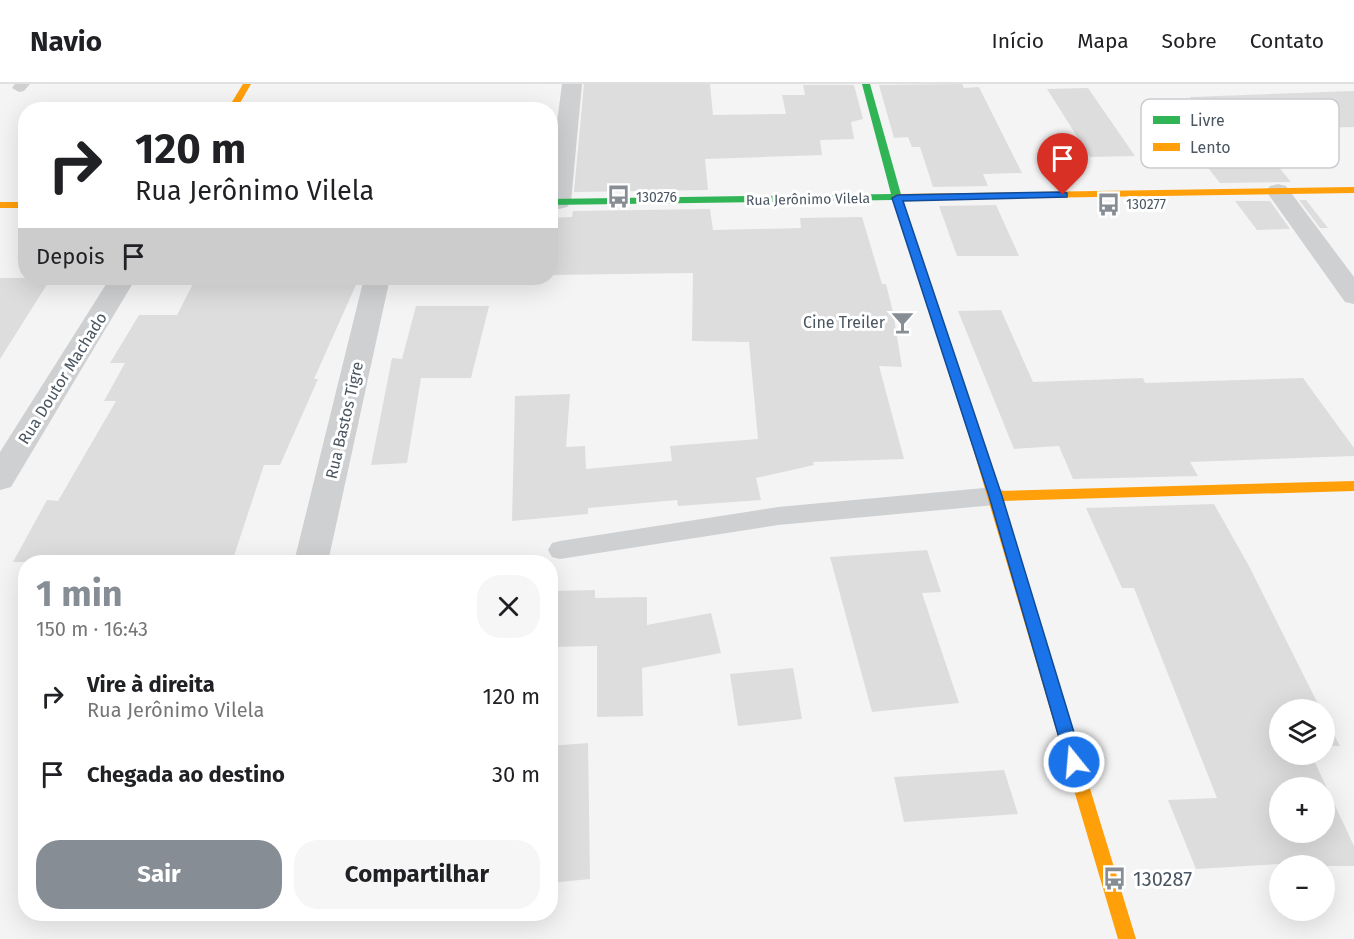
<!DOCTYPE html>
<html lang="pt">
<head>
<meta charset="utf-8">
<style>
  body { margin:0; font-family:"Fira Sans",sans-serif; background:#f6f6f6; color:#202124; height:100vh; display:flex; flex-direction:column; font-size:22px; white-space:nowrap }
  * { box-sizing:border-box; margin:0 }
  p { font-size:20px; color:#757577 }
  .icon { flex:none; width:33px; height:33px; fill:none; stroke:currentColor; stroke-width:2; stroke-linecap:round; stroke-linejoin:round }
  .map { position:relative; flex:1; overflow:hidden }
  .panel { position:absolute; left:18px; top:471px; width:540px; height:366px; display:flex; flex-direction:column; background:#fff; border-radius:24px; box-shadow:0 6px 24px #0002 }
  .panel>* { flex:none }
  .hud { position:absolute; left:18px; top:18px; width:540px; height:183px; border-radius:24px; box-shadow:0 6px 24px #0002; background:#fff; color:#202124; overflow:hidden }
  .fabs { position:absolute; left:1269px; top:615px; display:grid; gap:12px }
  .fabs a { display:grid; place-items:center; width:66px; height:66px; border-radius:50%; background:#fff; box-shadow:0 6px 24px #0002; font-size:30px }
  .pin { position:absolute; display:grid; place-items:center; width:51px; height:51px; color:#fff; margin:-62px -26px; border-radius:50% 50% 50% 0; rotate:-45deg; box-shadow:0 0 6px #0007 }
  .pin .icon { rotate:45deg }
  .me { position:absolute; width:66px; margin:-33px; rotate:343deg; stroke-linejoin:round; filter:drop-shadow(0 0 4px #0008) }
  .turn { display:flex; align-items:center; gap:21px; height:126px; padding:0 18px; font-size:27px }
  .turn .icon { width:78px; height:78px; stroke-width:2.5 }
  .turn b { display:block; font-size:42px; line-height:51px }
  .then { display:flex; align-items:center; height:57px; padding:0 18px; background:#0003; gap:12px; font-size:22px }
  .round { display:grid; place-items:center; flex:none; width:63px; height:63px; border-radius:24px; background:#f6f6f6 }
  .summary { display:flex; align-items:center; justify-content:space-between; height:102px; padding:0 18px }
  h1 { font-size:36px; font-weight:700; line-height:45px; color:#868d94 }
  .button { display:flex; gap:12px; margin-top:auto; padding:12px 18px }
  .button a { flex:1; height:69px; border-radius:24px; background:#868d94; color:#fff; font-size:24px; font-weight:700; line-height:69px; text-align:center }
  .button a+a { background:#f6f6f6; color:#202124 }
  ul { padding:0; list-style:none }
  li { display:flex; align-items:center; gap:18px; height:78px; padding:0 18px }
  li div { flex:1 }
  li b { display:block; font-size:22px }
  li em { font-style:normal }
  header { display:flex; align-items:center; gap:36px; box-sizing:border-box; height:84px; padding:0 30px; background:#fff; border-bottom:2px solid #e0e0e0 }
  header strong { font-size:28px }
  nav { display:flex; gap:33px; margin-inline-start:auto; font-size:21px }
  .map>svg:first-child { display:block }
</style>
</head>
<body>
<header>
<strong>Navio</strong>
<nav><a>Início</a><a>Mapa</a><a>Sobre</a><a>Contato</a></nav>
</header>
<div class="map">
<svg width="1354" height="855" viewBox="0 0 1354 855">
  <rect width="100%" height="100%" fill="#f4f4f4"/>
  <path fill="#ddddde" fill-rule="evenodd" d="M 584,0 L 710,0 L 713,31 L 786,30 L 782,11 L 805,11 L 803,1 L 854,1 L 863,35 L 851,38 L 854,55 L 820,56 L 822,71 L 705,75 L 708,106 L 574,108 Z
    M 962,0 L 964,4 L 979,3 L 1022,89 L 983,90 L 988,102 L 933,103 L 920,63 L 912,63 L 908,53 L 894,54 L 879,1 Z
    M 1088,4 L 1135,72 L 1090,73 L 1047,5 Z
    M 1354,7 L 1354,43 L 1314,44 L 1333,64 L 1265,66 L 1291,98 L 1220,99 L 1179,47 L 1218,47 L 1203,46 L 1202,28 L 1190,13 Z
    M 1299,116 L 1306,116 L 1328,144 L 1320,144 Z
    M 1235,117 L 1270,117 L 1290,145 L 1257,146 Z
    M 996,121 L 1019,172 L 957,172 L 939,122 Z
    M 710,125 L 713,146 L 801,144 L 800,134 L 862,133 L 882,200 L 886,200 L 893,228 L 902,283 L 879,282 L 904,375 L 813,378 L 814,381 L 756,394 L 761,416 L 678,422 L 677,416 L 588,424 L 588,430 L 512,437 L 515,312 L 570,310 L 566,363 L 585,362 L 586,385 L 672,377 L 670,362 L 758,355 L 749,258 L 692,257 L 693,189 L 550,191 L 550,134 L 572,133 L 573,127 Z
    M 0,194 L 51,194 L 0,275 Z
    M 196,194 L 359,194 L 314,295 L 318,295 L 280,381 L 264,381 L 232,478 L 13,478 L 47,416 L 58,417 L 116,317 L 104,317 L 125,279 L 110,279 L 139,231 L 177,231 Z
    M 416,222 L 489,222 L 471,294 L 421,294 L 407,379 L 371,381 L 392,274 L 402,275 Z
    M 1001,226 L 1033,298 L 1143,294 L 1145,299 L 1303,294 L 1354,364 L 1354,372 L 1190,378 L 1198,392 L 1073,395 L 1059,362 L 1014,365 L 958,227 Z
    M 1214,420 L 1249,482 L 1321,626 L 1280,626 L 1280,670 L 1311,670 L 1354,762 L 1354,782 L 1281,782 L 1280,780 L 1196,785 L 1168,716 L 1217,714 L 1134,504 L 1122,504 L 1086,424 ZM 1280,704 L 1324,704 L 1324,748 L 1280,748 Z
    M 927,466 L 941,508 L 922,509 L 959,619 L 872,628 L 830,473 Z
    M 595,506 L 595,514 L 647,513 L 647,541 L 711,529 L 721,569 L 642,584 L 643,632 L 597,633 L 597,562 L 550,563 L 550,507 Z
    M 793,584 L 802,635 L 738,642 L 730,590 Z
    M 1324,632 L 1340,662 L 1324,662 Z
    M 588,659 L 590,795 L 550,799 L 550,662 Z
    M 1004,686 L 1018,730 L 904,738 L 894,693 Z"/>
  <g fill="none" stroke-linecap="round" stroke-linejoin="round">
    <path fill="#ced0d2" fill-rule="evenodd" d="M 15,0 L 30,0 L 24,7 L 19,8 L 12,4 Z
      M 995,403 L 1003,406 L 1006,412 L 1003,418 L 995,421 L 778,441 L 560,475 L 552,473 L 548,466 L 552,459 L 560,457 L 778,423 Z"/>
    <path fill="#ced0d2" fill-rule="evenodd" d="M 562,0 L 582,0 L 571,118 L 567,123 L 559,125 L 550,123 L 550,91 Z
      M 1278,100 L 1286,102 L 1354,193 L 1354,220 L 1345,218 L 1266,107 L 1270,102 Z
      M 110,194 L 136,194 L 11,403 L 0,406 L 0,368 Z
      M 364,194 L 390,194 L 328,478 L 294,478 Z"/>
    <path fill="#30b455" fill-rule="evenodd" d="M 862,0 L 870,0 L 902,114 L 984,361 L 982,364 L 974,364 L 972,361 L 893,116 L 550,121 L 550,115 L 891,110 Z"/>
    <path fill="#ff9f0a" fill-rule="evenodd" d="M 243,0 L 251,0 L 236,26 L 227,26 Z
      M 1354,103 L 1354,109 L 897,116 L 892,113 L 897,110 Z
      M 0,118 L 26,118 L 26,124 L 0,124 Z
      M 978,356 L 984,361 L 998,407 L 1354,397 L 1354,407 L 1002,417 L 1136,855 L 1118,855 L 972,361 Z"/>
  </g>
  <path fill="#1a73e8" stroke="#114b97" stroke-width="1.5" d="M 1063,108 L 1067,109 L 1067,113 L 903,117 L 1002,412 L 1083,678 L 1080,683 L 1074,686 L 1068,683 L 1066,678 L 989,412 L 892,114 L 897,111 Z"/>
  <defs>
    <symbol id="bus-bare" viewBox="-9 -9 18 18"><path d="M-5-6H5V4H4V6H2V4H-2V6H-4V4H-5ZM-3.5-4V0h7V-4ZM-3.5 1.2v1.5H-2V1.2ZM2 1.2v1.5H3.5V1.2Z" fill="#868d94" stroke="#fff" stroke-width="2.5" paint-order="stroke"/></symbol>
    <symbol id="bar-bare" viewBox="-9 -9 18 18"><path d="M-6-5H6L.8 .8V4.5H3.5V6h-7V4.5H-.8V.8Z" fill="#868d94" stroke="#fff" stroke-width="2.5" paint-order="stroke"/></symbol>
  </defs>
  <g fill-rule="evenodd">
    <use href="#bus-bare" x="602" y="96" width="33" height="33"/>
    <use href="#bus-bare" x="1092" y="104" width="33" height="33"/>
    <use href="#bar-bare" x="886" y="222" width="33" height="33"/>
    <use href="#bus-bare" x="1098" y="778" width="33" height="33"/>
  </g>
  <g text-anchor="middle" stroke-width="6" stroke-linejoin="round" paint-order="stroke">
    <g font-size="14" fill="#4a5661" stroke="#fff" text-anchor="start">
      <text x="636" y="118">130276</text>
      <text x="1126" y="125">130277</text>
    </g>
    <g font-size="14" fill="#4a5661" stroke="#fff">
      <text transform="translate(808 115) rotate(-1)" y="5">Rua Jerônimo Vilela</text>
    </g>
    <g font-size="16" fill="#4a5661" stroke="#fff" text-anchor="end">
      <text x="885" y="244">Cine Treiler</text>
    </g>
    <g font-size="16" fill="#4a5661" stroke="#fff">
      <text transform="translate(62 294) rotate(-58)" y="6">Rua Doutor Machado</text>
      <text transform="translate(344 336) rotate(-77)" y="6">Rua Bastos Tigre</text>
    </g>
    <g font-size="20" fill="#4a5661" stroke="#fff" text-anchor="start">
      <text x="1133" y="802">130287</text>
    </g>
  </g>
  <rect x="1141" y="15" width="198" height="69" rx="9" fill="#fff" stroke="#c9ccd0" stroke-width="1.5"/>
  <rect x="1153" y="32" width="27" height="8" fill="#30b455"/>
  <rect x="1153" y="59" width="27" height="8" fill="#ff9f0a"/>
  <g font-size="16" fill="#4a5661">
    <text x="1190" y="42">Livre</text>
    <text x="1190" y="69">Lento</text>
  </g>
</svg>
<div class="fabs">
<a><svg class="icon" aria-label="layers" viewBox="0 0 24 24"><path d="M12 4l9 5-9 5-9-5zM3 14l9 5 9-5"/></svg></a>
<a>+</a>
<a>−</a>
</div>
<div class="pin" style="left:1063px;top:111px;background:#d93025"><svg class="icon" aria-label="arrive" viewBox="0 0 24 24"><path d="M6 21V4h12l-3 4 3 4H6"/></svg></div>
<svg class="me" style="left:1074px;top:678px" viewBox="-20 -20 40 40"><circle r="17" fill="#1a73e8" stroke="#fff" stroke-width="3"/><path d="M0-11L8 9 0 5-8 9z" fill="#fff"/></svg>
<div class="hud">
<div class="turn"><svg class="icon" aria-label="right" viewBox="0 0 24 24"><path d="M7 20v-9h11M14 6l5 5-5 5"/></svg><div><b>120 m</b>Rua Jerônimo Vilela</div></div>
<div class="then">Depois<svg class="icon" aria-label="arrive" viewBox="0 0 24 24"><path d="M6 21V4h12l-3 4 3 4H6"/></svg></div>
</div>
<section class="panel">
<div class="summary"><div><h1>1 min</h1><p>150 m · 16:43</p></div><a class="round"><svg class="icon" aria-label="close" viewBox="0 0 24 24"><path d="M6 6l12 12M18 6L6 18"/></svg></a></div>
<ul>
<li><svg class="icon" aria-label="right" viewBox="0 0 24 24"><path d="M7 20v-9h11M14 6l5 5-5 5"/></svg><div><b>Vire à direita</b><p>Rua Jerônimo Vilela</p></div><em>120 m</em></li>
<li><svg class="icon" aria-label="arrive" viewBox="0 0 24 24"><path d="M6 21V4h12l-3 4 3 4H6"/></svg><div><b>Chegada ao destino</b></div><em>30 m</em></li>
</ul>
<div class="button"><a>Sair</a><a>Compartilhar</a></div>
</section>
</div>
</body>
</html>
